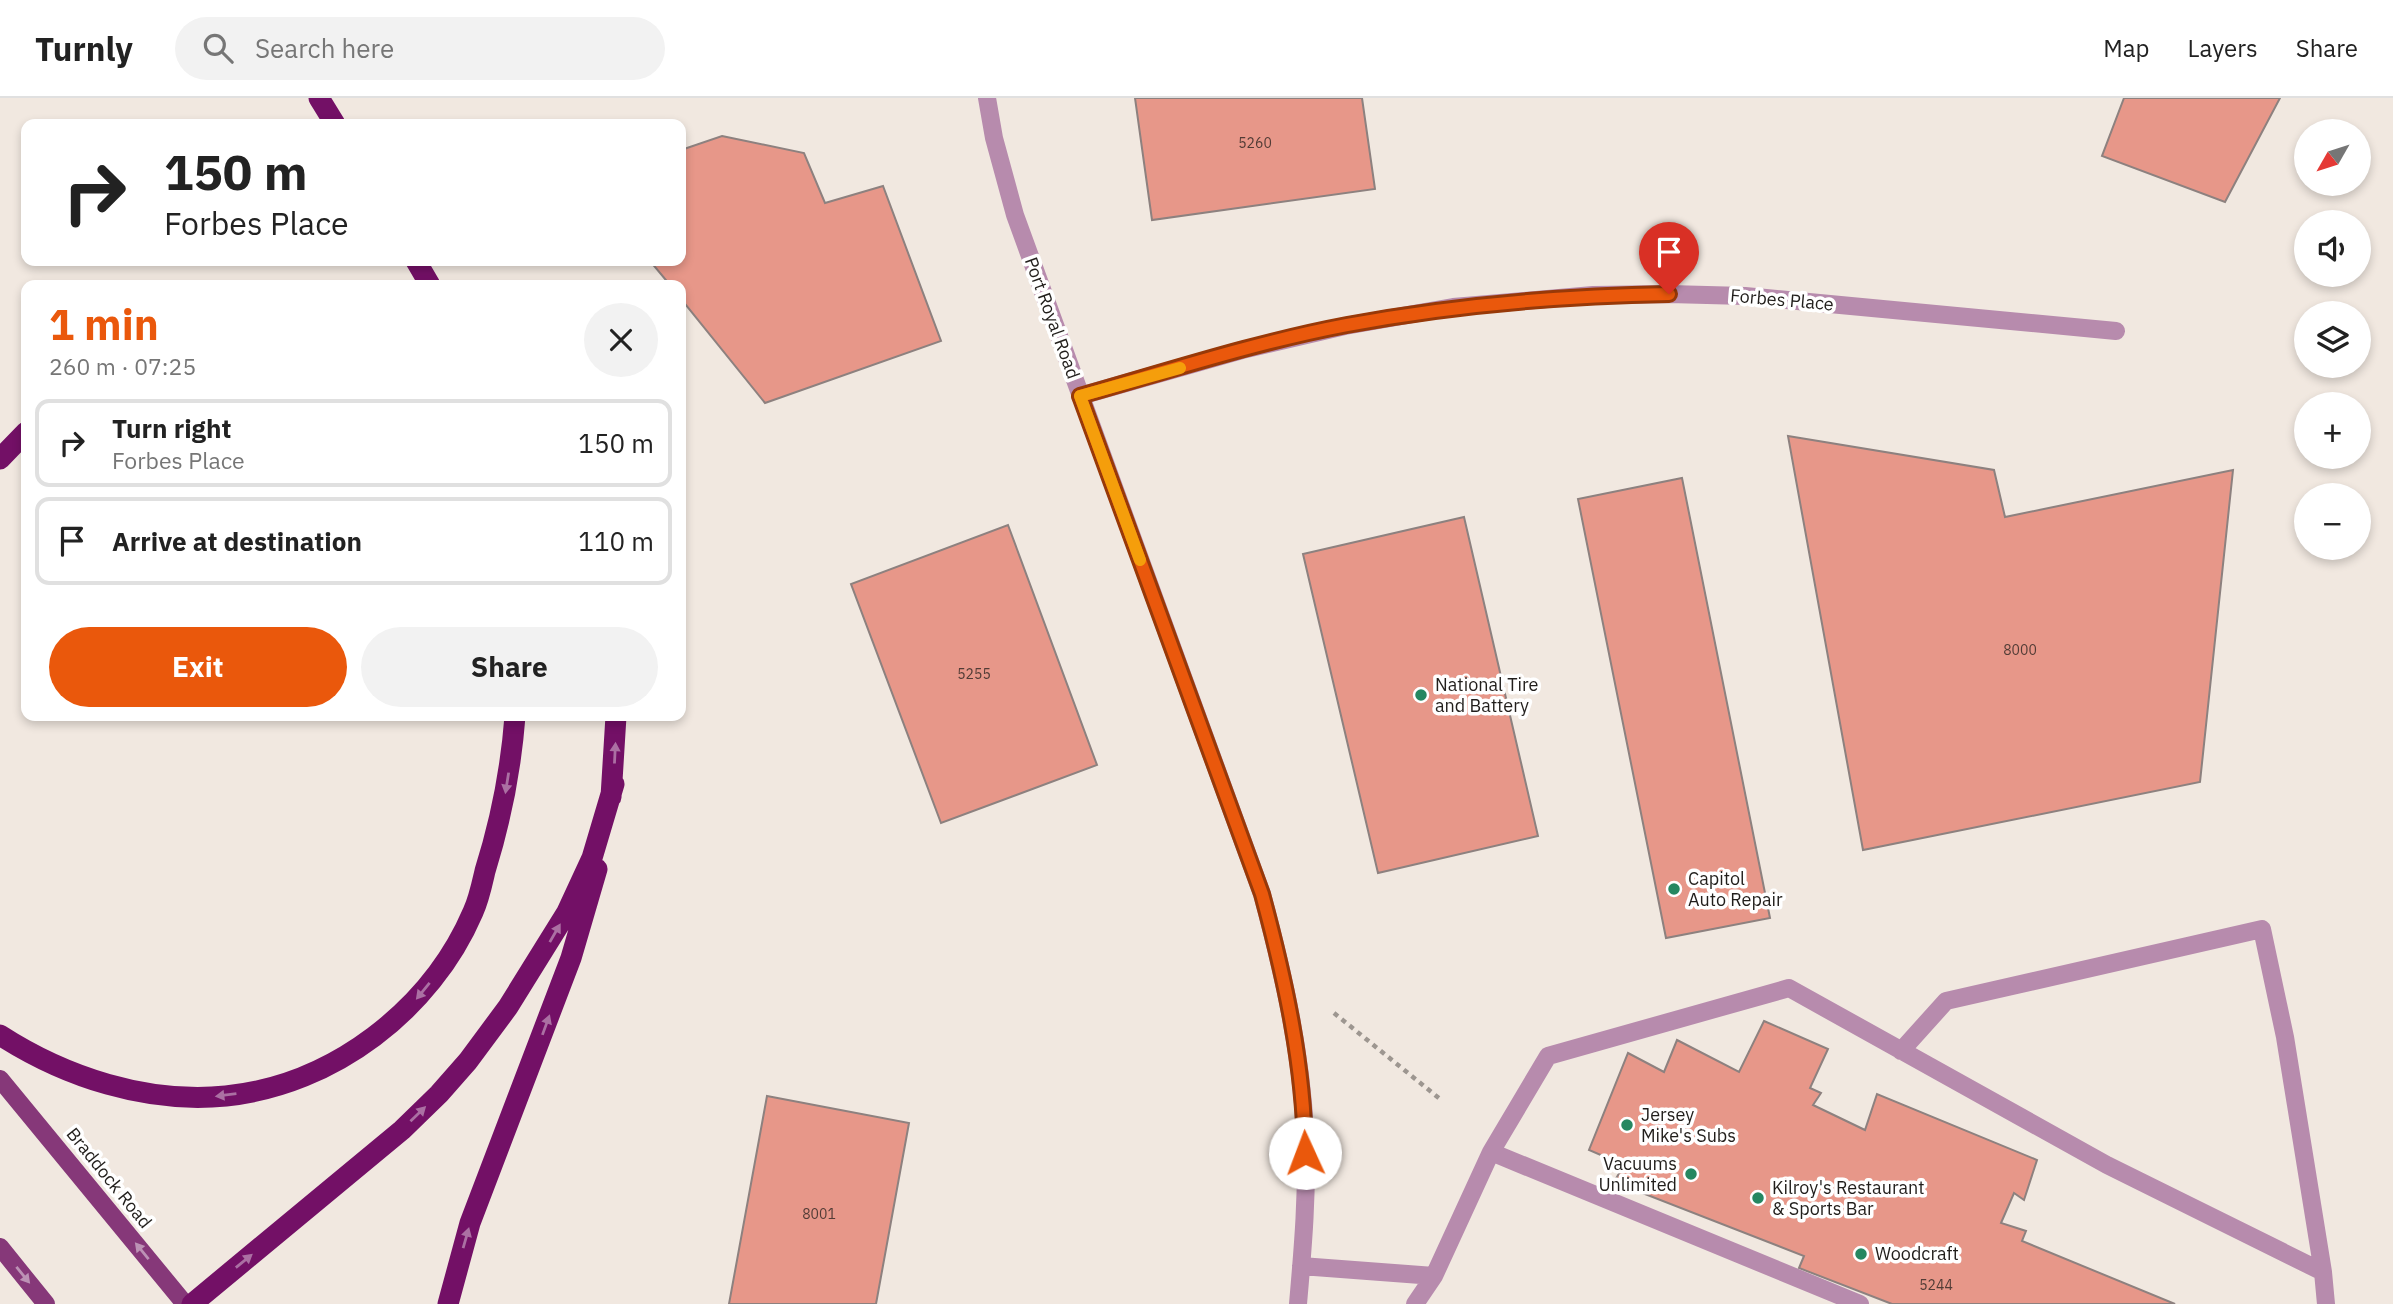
<!DOCTYPE html>
<html lang="en">
<head>
<meta charset="utf-8">
<style>
  body { margin:0; font-family:"IBM Plex Sans",sans-serif; background:#f2f2f2; color:#222; height:100vh; display:flex; flex-direction:column; font-size:26px; white-space:nowrap }
  * { box-sizing:border-box; margin:0 }
  p { font-size:23px; color:#767676 }
  .icon { flex:none; width:38px; height:38px; fill:none; stroke:currentColor; stroke-width:2; stroke-linecap:round; stroke-linejoin:round }
  .map { position:relative; flex:1; overflow:hidden }
  .sheet { position:absolute; left:21px; top:182px; width:665px; height:441px; display:flex; flex-direction:column; background:#fff; border-radius:14px; box-shadow:0 4px 10px #0003 }
  .sheet>* { flex:none }
  .banner { position:absolute; left:21px; top:21px; width:665px; height:147px; border-radius:14px; box-shadow:0 4px 10px #0003; background:#fff; color:#222; overflow:hidden }
  .needle { width:46px; rotate:231deg }
  .controls { position:absolute; left:2294px; top:21px; display:grid; gap:14px }
  .controls a { display:grid; place-items:center; width:77px; height:77px; border-radius:50%; background:#fff; box-shadow:0 4px 10px #0003; font-size:35px }
  .pin { position:absolute; display:grid; place-items:center; width:60px; height:60px; color:#fff; margin:-72px -30px; border-radius:50% 50% 50% 0; rotate:-45deg; box-shadow:0 0 7px #0007 }
  .pin .icon { rotate:45deg }
  .me { position:absolute; width:77px; margin:-38px; rotate:358deg; stroke-linejoin:round; filter:drop-shadow(0 0 5px #0008) }
  .turn { display:flex; align-items:center; gap:24px; height:147px; padding:0 28px; font-size:32px }
  .turn .icon { width:91px; height:91px; stroke-width:2.5 }
  .turn b { display:block; font-size:49px; line-height:60px }
  .round { display:grid; place-items:center; flex:none; width:74px; height:74px; border-radius:37px; background:#f2f2f2 }
  .head { display:flex; align-items:center; justify-content:space-between; height:119px; padding:0 28px }
  h1 { font-size:42px; font-weight:800; line-height:52px; color:#ea580c }
  .cta { display:flex; gap:14px; margin-top:auto; padding:14px 28px }
  .cta a { flex:1; height:80px; border-radius:42px; background:#ea580c; color:#fff; font-size:28px; font-weight:800; line-height:80px; text-align:center }
  .cta a+a { background:#f2f2f2; color:#222 }
  ul { padding:0; list-style:none }
  li { display:flex; align-items:center; gap:21px; height:88px; margin:0 14px 10px; padding:0 14px; border:4px solid #e0e0e0; border-radius:14px }
  li div { flex:1 }
  li b { display:block; font-size:26px }
  li em { font-style:normal }
  header { display:flex; align-items:center; gap:42px; box-sizing:border-box; height:98px; padding:0 35px; background:#fff; border-bottom:2px solid #e0e0e0 }
  header strong { font-size:33px }
  nav { display:flex; gap:38px; margin-inline-start:auto; font-size:24px }
  .search { width:490px; height:63px; background:#f2f2f2; display:flex; align-items:center; gap:18px; box-sizing:border-box; padding:0 24px; border-radius:38px; color:#767676; font-size:26px }
  .map>svg:first-child { display:block }
</style>
</head>
<body>
<header>
<strong>Turnly</strong>
<div class="search"><svg class="icon" aria-label="search" viewBox="0 0 24 24"><circle cx="10" cy="10" r="6"/><path d="M15 15l6 6"/></svg>Search here</div>
<nav><a>Map</a><a>Layers</a><a>Share</a></nav>
</header>
<div class="map">
<svg width="2393" height="1206" viewBox="0 0 2393 1206">
  <rect width="100%" height="100%" fill="#f1e8e0"/>
  <path fill="#e79789" stroke="#8d817f" stroke-width="2" d="M 1135,0 L 1362,0 L 1375,91 L 1152,122 Z
    M 2124,0 L 2280,0 L 2225,104 L 2102,58 Z
    M 722,38 L 804,55 L 825,105 L 883,88 L 941,243 L 765,305 L 681,201 L 681,187 L 670,187 L 650,163 L 681,163 L 681,52 Z
    M 1788,338 L 1994,372 L 2005,419 L 2233,372 L 2200,684 L 1863,752 Z
    M 1682,380 L 1770,820 L 1666,840 L 1578,401 Z
    M 1464,419 L 1538,738 L 1378,775 L 1303,456 Z
    M 1008,427 L 1097,667 L 941,725 L 851,486 Z
    M 1764,923 L 1828,951 L 1810,990 L 1821,995 L 1813,1007 L 1865,1032 L 1877,996 L 2037,1062 L 2024,1102 L 2014,1095 L 2001,1125 L 2026,1133 L 2022,1143 L 2175,1206 L 1892,1206 L 1799,1170 L 1804,1158 L 1614,1084 L 1624,1067 L 1589,1052 L 1628,955 L 1664,974 L 1677,942 L 1739,974 Z
    M 767,998 L 909,1025 L 876,1206 L 729,1206 Z"/>
  <g fill="none" stroke-linecap="round" stroke-linejoin="round">
    <path stroke="#9d9690" stroke-width="4.5" stroke-dasharray="5 5" stroke-linecap="butt" d="M 1334,915 L 1440,1001"/>
    <path stroke="#b78bad" stroke-width="18" d="M 987,0 L 994,40 L 1015,117 L 1262,796 C 1283,874 1301,953 1305,1034 C 1308,1092 1303,1149 1298,1206
      M 1080,298 L 1242,252 L 1345,228 L 1453,209 L 1593,197 L 1669,196 L 1745,198 L 2116,233
      M 1901,953 L 1946,903 L 2262,831 L 2285,939 L 2323,1174
      M 1491,1054 L 1860,1206
      M 1301,1168 L 1434,1178
      M 1415,1206 L 1434,1178 L 1491,1054 L 1548,958 L 1789,890 L 2107,1067 L 2323,1174 L 2326,1206"/>
    <path stroke="#863879" stroke-width="18" d="M 0,981 L 185,1206
      M 0,1149 L 46,1206"/>
    <path stroke="#731066" stroke-width="21" d="M 319,0 L 335,26
      M 416,163 L 430,187
      M 0,361 L 26,334
      M 611,699 L 616,618
      M 0,937 C 65,979 147,1006 226,998 C 333,987 431,912 473,814 C 479,801 482,786 485,773 C 501,722 511,671 515,618
      M 192,1206 L 402,1032 L 439,996 L 468,963 L 508,909 L 567,814 L 592,760 L 614,686
      M 448,1206 L 470,1125 L 571,860 L 597,771"/>
  </g>
  <defs><path id="oneway-solid" d="M-6-.8H1V-3.2L6.5 0L1 3.2V.8H-6Z" transform="scale(1.75)"/></defs>
  <g fill="#ab70a3">
    <use href="#oneway-solid" transform="translate(615 655) rotate(-87)"/>
    <use href="#oneway-solid" transform="translate(507 685) rotate(99)"/>
    <use href="#oneway-solid" transform="translate(555 835) rotate(-60)"/>
    <use href="#oneway-solid" transform="translate(423 893) rotate(129)"/>
    <use href="#oneway-solid" transform="translate(546 927) rotate(-70)"/>
    <use href="#oneway-solid" transform="translate(226 997) rotate(173)"/>
    <use href="#oneway-solid" transform="translate(418 1016) rotate(-44)"/>
    <use href="#oneway-solid" transform="translate(466 1140) rotate(-74)"/>
    <use href="#oneway-solid" transform="translate(244 1163) rotate(-39)"/>
  </g>
  <g fill="#bc92b5">
    <use href="#oneway-solid" transform="translate(142 1153) rotate(-129)"/>
    <use href="#oneway-solid" transform="translate(23 1177) rotate(51)"/>
  </g>
  <g fill="none" stroke-linecap="round" stroke-linejoin="round">
    <defs>
      <path id="route" d="M 1305,1055 C 1304,967 1285,881 1262,796 L 1080,298 C 1168,273 1257,244 1347,227 C 1454,207 1560,198 1669,196"/>
    </defs>
    <use href="#route" stroke="#983908" stroke-width="18"/>
    <use href="#route" stroke="#ea580c" stroke-width="12"/>
    <path stroke="#f59e0b" stroke-width="12" d="M 1140,462 L 1080,298 L 1180,270"/>
  </g>
  <g fill="#258761" stroke="#fff" stroke-width="2.5">
    <circle cx="1421" cy="597" r="7"/>
    <circle cx="1674" cy="791" r="7"/>
    <circle cx="1627" cy="1027" r="7"/>
    <circle cx="1691" cy="1076" r="7"/>
    <circle cx="1758" cy="1100" r="7"/>
    <circle cx="1861" cy="1156" r="7"/>
  </g>
  <g text-anchor="middle" stroke-width="7" stroke-linejoin="round" paint-order="stroke">
    <g font-size="14" fill="#523c36">
      <text x="1255" y="50">5260</text>
      <text x="2020" y="557">8000</text>
      <text x="974" y="581">5255</text>
      <text x="819" y="1121">8001</text>
      <text x="1936" y="1192">5244</text>
    </g>
    <g font-size="18" fill="#211e1b" stroke="#fff">
      <text transform="translate(1782 202) rotate(5)" y="6">Forbes Place</text>
      <text transform="translate(1052 220) rotate(70)" y="6">Port Royal Road</text>
      <text transform="translate(109 1080) rotate(51)" y="6">Braddock Road</text>
    </g>
    <g font-size="18" fill="#211e1b" stroke="#fff" text-anchor="start">
      <text x="1435" y="593">National Tire<tspan x="1435" dy="21">and Battery</tspan></text>
      <text x="1688" y="787">Capitol<tspan x="1688" dy="21">Auto Repair</tspan></text>
      <text x="1641" y="1023">Jersey<tspan x="1641" dy="21">Mike's Subs</tspan></text>
      <text x="1677" y="1072" text-anchor="end">Vacuums<tspan x="1677" dy="21">Unlimited</tspan></text>
      <text x="1772" y="1096">Kilroy's Restaurant<tspan x="1772" dy="21">&amp; Sports Bar</tspan></text>
      <text x="1875" y="1162">Woodcraft</text>
    </g>
  </g>
</svg>
<div class="controls">
<a><svg class="needle" viewBox="-14 -14 28 28"><path d="M0-13l5 13h-10z" fill="#e53935"/><path d="M0 13l5-13h-10z" fill="#767676"/></svg></a>
<a><svg class="icon" aria-label="sound" viewBox="0 0 24 24"><path d="M4 9h4l5-4v14l-5-4H4zM17 9q2 3 0 6"/></svg></a>
<a><svg class="icon" aria-label="layers" viewBox="0 0 24 24"><path d="M12 4l9 5-9 5-9-5zM3 14l9 5 9-5"/></svg></a>
<a>+</a>
<a>−</a>
</div>
<div class="pin" style="left:1669px;top:196px;background:#d93025"><svg class="icon" aria-label="arrive" viewBox="0 0 24 24"><path d="M6 21V4h12l-3 4 3 4H6"/></svg></div>
<svg class="me" style="left:1305px;top:1055px" viewBox="-20 -20 40 40"><circle r="19" fill="#fff"/><path d="M0-13L10 11 0 6-10 11z" fill="#ea580c"/></svg>
<div class="banner">
<div class="turn"><svg class="icon" aria-label="right" viewBox="0 0 24 24"><path d="M7 20v-9h11M14 6l5 5-5 5"/></svg><div><b>150 m</b>Forbes Place</div></div>
</div>
<section class="sheet">
<div class="head"><div><h1>1 min</h1><p>260 m · 07:25</p></div><a class="round"><svg class="icon" aria-label="close" viewBox="0 0 24 24"><path d="M6 6l12 12M18 6L6 18"/></svg></a></div>
<ul>
<li><svg class="icon" aria-label="right" viewBox="0 0 24 24"><path d="M7 20v-9h11M14 6l5 5-5 5"/></svg><div><b>Turn right</b><p>Forbes Place</p></div><em>150 m</em></li>
<li><svg class="icon" aria-label="arrive" viewBox="0 0 24 24"><path d="M6 21V4h12l-3 4 3 4H6"/></svg><div><b>Arrive at destination</b></div><em>110 m</em></li>
</ul>
<div class="cta"><a>Exit</a><a>Share</a></div>
</section>
</div>
</body>
</html>
